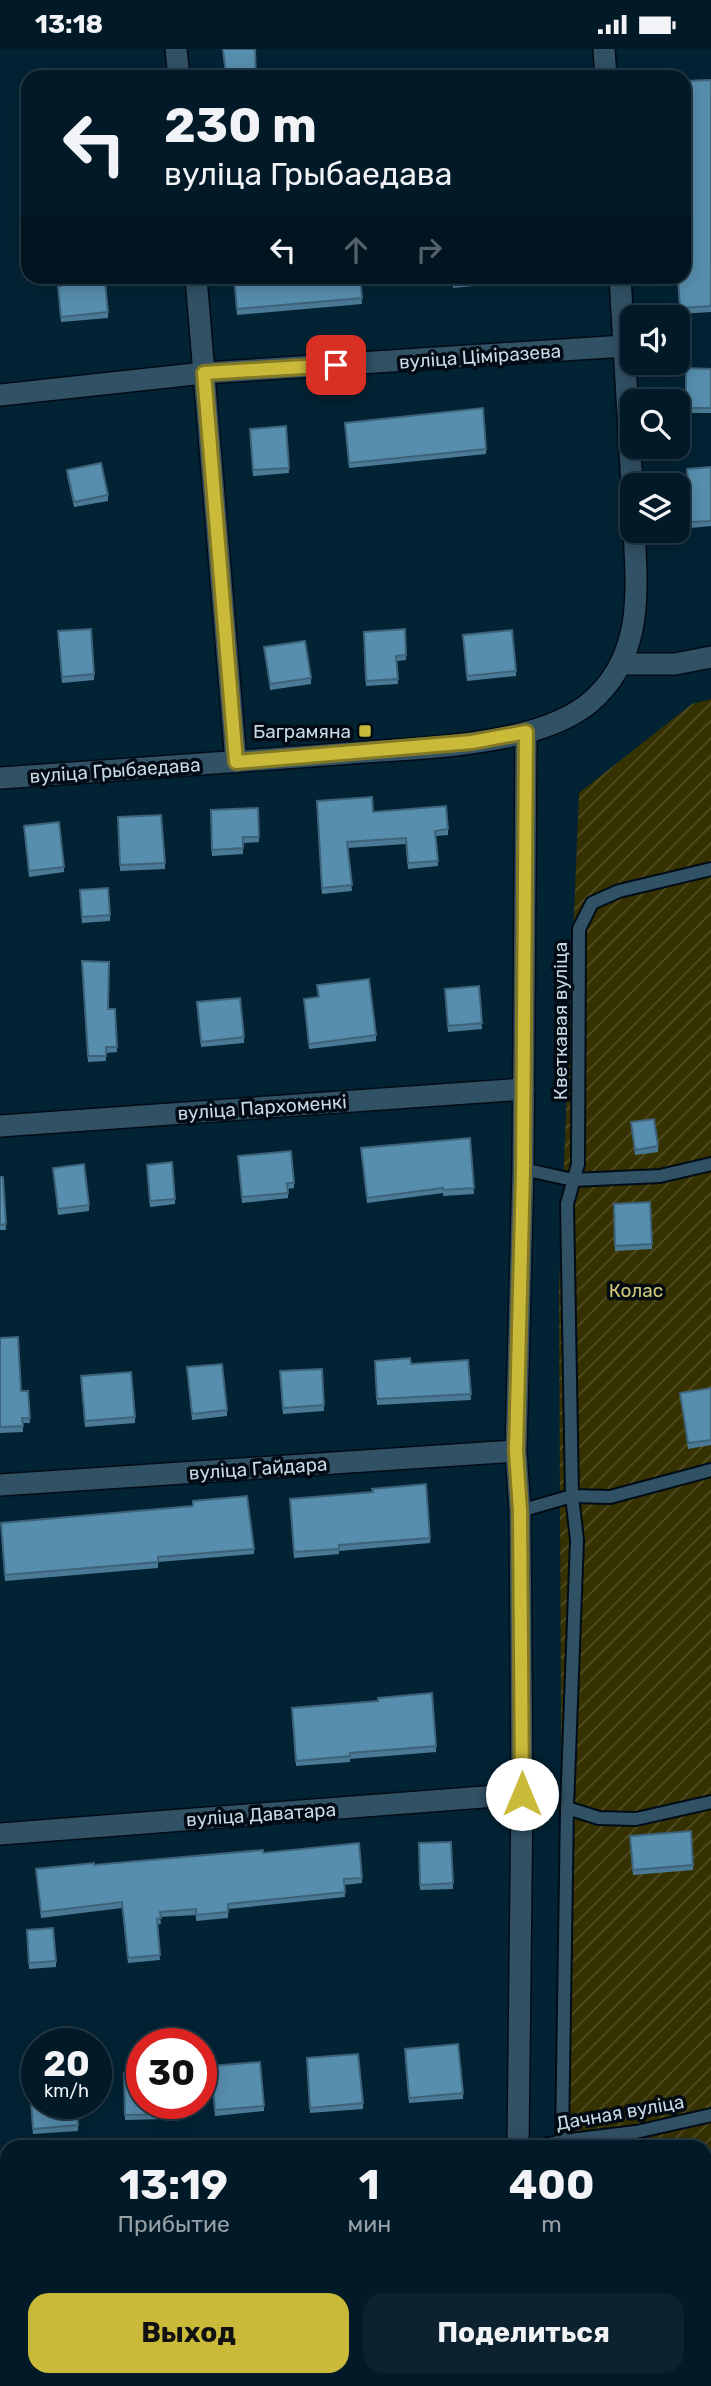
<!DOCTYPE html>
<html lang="ru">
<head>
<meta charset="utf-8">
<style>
  body { margin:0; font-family:Rubik,sans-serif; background:#0c232f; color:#f1f3f6; height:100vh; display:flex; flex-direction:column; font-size:26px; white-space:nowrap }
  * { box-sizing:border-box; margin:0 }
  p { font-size:23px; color:#96a1a7 }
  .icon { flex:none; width:38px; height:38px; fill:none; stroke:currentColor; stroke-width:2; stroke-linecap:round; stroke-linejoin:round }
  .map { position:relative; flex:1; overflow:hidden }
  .sheet { position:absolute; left:0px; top:2091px; width:712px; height:247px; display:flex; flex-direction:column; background:#021a27; border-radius:21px 21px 0 0; box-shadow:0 4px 18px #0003,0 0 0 2px #233844 }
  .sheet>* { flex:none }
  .hud { position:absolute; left:21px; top:21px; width:670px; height:214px; border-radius:21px; box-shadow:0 4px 18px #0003,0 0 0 2px #233844; background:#021a27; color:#f1f3f6; overflow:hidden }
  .fabs { position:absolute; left:620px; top:256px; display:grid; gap:14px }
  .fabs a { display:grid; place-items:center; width:70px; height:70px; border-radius:14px; background:#021a27; box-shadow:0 4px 18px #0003,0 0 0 2px #233844; font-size:35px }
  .speed { position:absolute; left:21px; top:1979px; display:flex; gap:14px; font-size:35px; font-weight:700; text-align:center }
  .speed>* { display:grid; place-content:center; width:91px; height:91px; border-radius:50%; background:#021a27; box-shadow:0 4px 18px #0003,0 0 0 2px #233844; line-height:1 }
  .speed small { font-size:18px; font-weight:400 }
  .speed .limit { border:10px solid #d22; background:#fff; color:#111 }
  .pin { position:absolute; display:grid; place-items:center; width:60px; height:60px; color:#fff; margin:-30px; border-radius:14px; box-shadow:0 4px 10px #0006 }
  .me { position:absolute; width:77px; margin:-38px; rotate:0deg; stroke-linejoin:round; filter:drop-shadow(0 0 5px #0008) }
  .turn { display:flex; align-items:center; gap:24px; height:147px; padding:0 28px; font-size:32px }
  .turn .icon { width:91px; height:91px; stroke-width:2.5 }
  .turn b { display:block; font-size:49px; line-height:60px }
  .lanes { display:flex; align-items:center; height:66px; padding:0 28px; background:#0003; justify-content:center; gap:35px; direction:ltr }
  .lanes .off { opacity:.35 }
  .eta { display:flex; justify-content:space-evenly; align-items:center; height:119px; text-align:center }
  .eta b { font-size:42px; font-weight:700; line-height:49px }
  .button { display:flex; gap:14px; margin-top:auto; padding:14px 28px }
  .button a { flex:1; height:80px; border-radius:21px; background:#c9ba3a; color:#111; font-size:28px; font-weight:700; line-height:80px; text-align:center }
  .button a+a { background:#0c232f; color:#f1f3f6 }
  .status { display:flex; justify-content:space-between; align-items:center; height:49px; padding:0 35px; background:#021a27; direction:ltr }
  .status svg { height:19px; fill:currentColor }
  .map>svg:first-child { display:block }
</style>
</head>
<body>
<div class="status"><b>13:18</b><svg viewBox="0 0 49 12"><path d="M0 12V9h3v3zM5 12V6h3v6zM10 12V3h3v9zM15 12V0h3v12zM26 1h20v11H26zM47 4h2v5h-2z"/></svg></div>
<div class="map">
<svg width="711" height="2337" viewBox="0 0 711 2337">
  <defs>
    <pattern id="garden-furrows" width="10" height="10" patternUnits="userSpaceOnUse" patternTransform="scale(1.75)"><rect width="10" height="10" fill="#363100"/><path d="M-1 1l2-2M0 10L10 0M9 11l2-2" fill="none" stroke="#524e25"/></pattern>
  </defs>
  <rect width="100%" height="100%" fill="#022334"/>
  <path fill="url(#garden-furrows)" d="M 711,650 L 711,2337 L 560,2337 L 560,2331 L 705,2331 L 705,2098 L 563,2098 L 559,1239 L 579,744 L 692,655 Z"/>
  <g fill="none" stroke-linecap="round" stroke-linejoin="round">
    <defs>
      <path id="service" d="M 523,1120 L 573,1131 L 660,1127 L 711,1115
        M 520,1462 L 572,1447 L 610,1448 L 711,1421
        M 567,1759 L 599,1769 L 636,1770 L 711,1753
        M 562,2092 L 567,1759 L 577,1491 L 572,1447 L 567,1155 L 578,1115 L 579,880 L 592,854 L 619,842 L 711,820
        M 536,2098 L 562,2092 L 636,2083 L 711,2066
        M 705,2222 L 711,2220"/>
      <path id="minor" d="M 176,0 L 179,28
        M 196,228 L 236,713
        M 0,346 L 204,324 L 625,297
        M 622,615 L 675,615 L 711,608
        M 0,1077 L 524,1040
        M 0,1436 L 516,1402
        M 0,1785 L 522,1745
        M 518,2098 L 522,1745 L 520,1462 L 516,1402 L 523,1120 L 526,683
        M 0,2144 L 7,2143
        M 516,2331 L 516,2337"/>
      <path id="tertiary" d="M 604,0 L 606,28
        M 620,228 L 632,436
        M 0,729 C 113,721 226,714 339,705 C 400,700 469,699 528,683 C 553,676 580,665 598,646 C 643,601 637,539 634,481"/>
    </defs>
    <use href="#service" stroke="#000c18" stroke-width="16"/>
    <use href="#minor" stroke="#000c18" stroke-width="24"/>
    <use href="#tertiary" stroke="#000c18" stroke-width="24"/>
    <use href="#service" stroke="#315164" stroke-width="12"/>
    <use href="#minor" stroke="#315164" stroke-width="21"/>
    <use href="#tertiary" stroke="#315164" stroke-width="21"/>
  </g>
  <path fill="#4b7a96" d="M 711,31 L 711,263 L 680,265 L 677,228 Z
    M 234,228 L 360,228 L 362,255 L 237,266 Z
    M 452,228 L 504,228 L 504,234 L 453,239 Z
    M 58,238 L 108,263 L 108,269 L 61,273 Z
    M 686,319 L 711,320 L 711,364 L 686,364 Z
    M 345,374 L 486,400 L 486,405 L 349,419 Z
    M 286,377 L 289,424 L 253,427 L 250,385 Z
    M 711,418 L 711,477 L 691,479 L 687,426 Z
    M 67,421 L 108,446 L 108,452 L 74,458 L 67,427 Z
    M 405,580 L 406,611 L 397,612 L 398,635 L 366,637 L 364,583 Z
    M 463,586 L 516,622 L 516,627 L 467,632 Z
    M 58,588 L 94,625 L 94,631 L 62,634 Z
    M 264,598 L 311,629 L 311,635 L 270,641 Z
    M 317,752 L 373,763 L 448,780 L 448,786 L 436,787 L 438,817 L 408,820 L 406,795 L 347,799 L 352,842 L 322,845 Z
    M 258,759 L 259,793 L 243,794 L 243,805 L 212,807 L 211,761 Z
    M 118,768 L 165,814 L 165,820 L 120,822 Z
    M 24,777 L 64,818 L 64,823 L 29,828 Z
    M 80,847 L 110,866 L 110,872 L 82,874 Z
    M 82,912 L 108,960 L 115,960 L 117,1003 L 106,1004 L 106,1012 L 88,1013 Z
    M 317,936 L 376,986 L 376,992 L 309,1000 L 304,950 L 318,948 Z
    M 479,937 L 482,980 L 448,983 L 445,940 Z
    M 197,953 L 244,988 L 244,994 L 201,998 Z
    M 631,1073 L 658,1097 L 658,1103 L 635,1106 Z
    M 470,1089 L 474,1145 L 443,1147 L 443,1144 L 367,1154 L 361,1099 Z
    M 238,1107 L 294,1134 L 294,1139 L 288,1140 L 288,1149 L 242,1154 Z
    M 53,1119 L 89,1156 L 89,1162 L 58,1166 Z
    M 147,1121 L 175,1150 L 175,1155 L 150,1158 Z
    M 0,1128 L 3,1128 L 6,1181 L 0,1181 Z
    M 650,1153 L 652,1200 L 615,1202 L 614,1155 Z
    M 0,1289 L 21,1342 L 28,1342 L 30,1374 L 23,1374 L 23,1383 L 0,1384 Z
    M 468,1311 L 471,1351 L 377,1356 L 375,1312 L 411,1315 Z
    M 187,1318 L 227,1361 L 227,1367 L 192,1371 Z
    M 322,1320 L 324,1362 L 283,1365 L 280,1328 Z
    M 81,1332 L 135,1368 L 135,1374 L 85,1378 Z
    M 711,1339 L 711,1396 L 688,1400 L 680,1344 Z
    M 290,1456 L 430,1489 L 430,1494 L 339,1502 L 339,1505 L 294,1509 Z
    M 1,1479 L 254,1500 L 254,1505 L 158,1513 L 158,1519 L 5,1532 Z
    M 292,1664 L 436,1697 L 436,1703 L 350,1710 L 350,1713 L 296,1717 Z
    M 451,1793 L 453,1840 L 420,1841 L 419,1794 Z
    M 630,1793 L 693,1816 L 693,1821 L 633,1826 Z
    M 263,1804 L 362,1829 L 362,1834 L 344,1836 L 345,1848 L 228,1860 L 228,1869 L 196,1872 L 196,1866 L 160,1868 L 161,1875 L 157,1875 L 160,1911 L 128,1914 L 122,1859 L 41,1869 L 36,1820 Z
    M 27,1881 L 56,1912 L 56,1918 L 29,1920 Z
    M 405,2006 L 463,2044 L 463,2050 L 409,2054 Z
    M 307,2015 L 363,2054 L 363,2060 L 310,2064 Z
    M 211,2017 L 264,2057 L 264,2062 L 215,2067 Z
    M 124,2024 L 166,2054 L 166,2070 L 125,2071 Z
    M 30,2045 L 78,2076 L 78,2082 L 33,2085 Z"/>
  <path fill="#578eae" stroke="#3d637a" stroke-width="2" d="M 223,0 L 255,0 L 256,28 L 213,28 L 226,27 Z
    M 711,31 L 711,257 L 680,259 L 678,228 L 684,228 L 684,32 Z
    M 60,228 L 89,228 L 89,235 L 105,233 L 108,263 L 61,268 L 58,238 L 61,237 Z
    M 234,228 L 360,228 L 362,249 L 237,260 Z
    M 452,228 L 504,228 L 504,229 L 453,233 Z
    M 686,319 L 711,320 L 711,359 L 686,359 Z
    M 483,359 L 486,400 L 349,414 L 345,374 Z
    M 286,377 L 289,419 L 253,421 L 250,380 Z
    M 101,414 L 108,446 L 74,453 L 67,421 Z
    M 711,418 L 711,472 L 691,473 L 687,420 Z
    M 91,580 L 94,625 L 62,628 L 58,582 Z
    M 405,580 L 406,606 L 396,607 L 398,630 L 366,632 L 364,583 Z
    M 512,581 L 516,622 L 467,627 L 463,586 Z
    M 305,592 L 311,629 L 270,635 L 264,598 Z
    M 372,748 L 373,763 L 446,757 L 448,780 L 435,782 L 438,812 L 408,814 L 406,789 L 347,793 L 352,836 L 322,839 L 317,752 Z
    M 258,759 L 259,788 L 243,788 L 243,799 L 212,801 L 211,761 Z
    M 161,766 L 165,814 L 120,816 L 118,768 Z
    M 59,773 L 64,818 L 29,822 L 24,777 Z
    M 108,839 L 110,866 L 82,868 L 80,841 Z
    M 82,912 L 109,913 L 108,960 L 115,960 L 117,998 L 106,998 L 106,1007 L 88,1007 Z
    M 369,930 L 376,986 L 309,995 L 304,950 L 319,948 L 317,936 Z
    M 479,937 L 482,974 L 448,977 L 445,940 Z
    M 240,949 L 244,988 L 201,993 L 197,953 Z
    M 654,1070 L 658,1097 L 635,1101 L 631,1073 Z
    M 470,1089 L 474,1139 L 443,1141 L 443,1139 L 367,1149 L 361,1099 Z
    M 291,1102 L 294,1134 L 287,1134 L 288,1144 L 242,1148 L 238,1107 Z
    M 172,1113 L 175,1150 L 150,1152 L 147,1116 Z
    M 84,1115 L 89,1156 L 58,1160 L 53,1119 Z
    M 0,1128 L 3,1128 L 6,1175 L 0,1176 Z
    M 650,1153 L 652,1195 L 615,1197 L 614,1155 Z
    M 18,1288 L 21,1342 L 28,1342 L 30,1369 L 22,1369 L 23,1377 L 0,1378 L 0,1289 Z
    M 410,1309 L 411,1315 L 468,1311 L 471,1345 L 377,1350 L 375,1312 Z
    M 222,1315 L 227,1361 L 192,1365 L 187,1318 Z
    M 322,1320 L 324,1356 L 283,1359 L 280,1322 Z
    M 131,1323 L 135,1368 L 85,1372 L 81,1327 Z
    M 711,1339 L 711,1391 L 688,1394 L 680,1344 Z
    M 426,1435 L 430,1489 L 339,1496 L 339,1500 L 294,1503 L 290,1450 L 373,1443 L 372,1440 Z
    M 247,1447 L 254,1500 L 158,1508 L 158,1513 L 5,1526 L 1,1474 L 193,1457 L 193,1452 Z
    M 432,1644 L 436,1697 L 350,1704 L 350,1707 L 296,1712 L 292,1659 L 378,1652 L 378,1649 Z
    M 691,1782 L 693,1816 L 633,1821 L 630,1787 Z
    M 451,1793 L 453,1834 L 420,1836 L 419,1794 Z
    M 359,1794 L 362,1829 L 344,1830 L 345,1843 L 228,1855 L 228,1863 L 196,1866 L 196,1860 L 160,1863 L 161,1869 L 157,1870 L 160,1906 L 128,1909 L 122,1853 L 41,1863 L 36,1820 L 94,1814 L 94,1816 L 263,1801 L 263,1804 Z
    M 53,1879 L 56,1912 L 29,1914 L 27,1881 Z
    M 458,1995 L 463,2044 L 409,2049 L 405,2000 Z
    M 358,2005 L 363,2054 L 310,2059 L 307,2009 Z
    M 260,2013 L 264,2057 L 215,2061 L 211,2017 Z
    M 124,2024 L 142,2024 L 142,2054 L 166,2054 L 166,2065 L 125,2066 Z
    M 37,2039 L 37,2054 L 76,2054 L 78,2076 L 33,2080 L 30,2040 Z
    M 426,2331 L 481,2331 L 481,2337 L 427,2337 Z"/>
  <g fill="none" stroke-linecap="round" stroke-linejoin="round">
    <defs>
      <path id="route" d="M 336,316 L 204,324 L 236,713 L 472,693 L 526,683 L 523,1120 L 516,1402 L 520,1462 L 522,1745"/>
    </defs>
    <use href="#route" stroke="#837926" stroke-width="18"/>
    <use href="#route" stroke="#c9ba3a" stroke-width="12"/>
  </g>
  <rect fill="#c9ba3a" stroke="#020b13" stroke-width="2.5" x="358" y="675" width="14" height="14" rx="3.5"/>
  <g text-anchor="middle" stroke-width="7" stroke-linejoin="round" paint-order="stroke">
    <g font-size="19" fill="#c7d9e4" stroke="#020b13">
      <text transform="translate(480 307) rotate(-4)" y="7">вуліца Ціміразева</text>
      <text transform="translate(115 721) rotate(-4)" y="7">вуліца Грыбаедава</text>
      <text transform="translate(560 972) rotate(-90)" y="7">Кветкавая вуліца</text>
      <text transform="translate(262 1058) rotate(-4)" y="7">вуліца Пархоменкі</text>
      <text transform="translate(258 1419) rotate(-4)" y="7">вуліца Гайдара</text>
      <text transform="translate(261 1765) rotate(-4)" y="7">вуліца Даватара</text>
      <text transform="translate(620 2063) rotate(-10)" y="7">Дачная вуліца</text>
    </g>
    <g font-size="19" fill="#c7d9e4" stroke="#020b13" text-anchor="end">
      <text x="351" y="689">Баграмяна</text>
    </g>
    <g font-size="19" fill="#d1c874" stroke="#020b13">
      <text x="636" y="1248">Колас</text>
    </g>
  </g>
</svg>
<div class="fabs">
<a><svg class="icon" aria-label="sound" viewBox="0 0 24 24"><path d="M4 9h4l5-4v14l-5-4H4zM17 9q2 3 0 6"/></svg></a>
<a><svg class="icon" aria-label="search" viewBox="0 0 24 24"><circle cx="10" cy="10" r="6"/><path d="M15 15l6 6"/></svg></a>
<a><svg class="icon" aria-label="layers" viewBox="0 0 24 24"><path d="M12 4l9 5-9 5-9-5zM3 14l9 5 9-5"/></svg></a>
</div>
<div class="speed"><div>20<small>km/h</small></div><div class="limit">30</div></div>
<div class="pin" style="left:336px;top:316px;background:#d93025"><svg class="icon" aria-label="arrive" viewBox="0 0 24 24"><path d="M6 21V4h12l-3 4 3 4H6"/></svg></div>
<svg class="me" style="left:522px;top:1745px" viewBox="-20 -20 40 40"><circle r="19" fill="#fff"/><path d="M0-13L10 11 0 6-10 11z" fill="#c9ba3a"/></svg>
<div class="hud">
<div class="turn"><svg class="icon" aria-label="left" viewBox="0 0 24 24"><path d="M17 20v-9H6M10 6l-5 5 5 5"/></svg><div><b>230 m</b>вуліца Грыбаедава</div></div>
<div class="lanes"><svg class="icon" aria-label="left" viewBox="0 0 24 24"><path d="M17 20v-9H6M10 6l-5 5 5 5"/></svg><svg class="icon off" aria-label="ahead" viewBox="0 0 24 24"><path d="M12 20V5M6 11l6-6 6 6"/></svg><svg class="icon off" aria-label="right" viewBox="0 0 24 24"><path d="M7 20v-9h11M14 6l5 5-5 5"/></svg></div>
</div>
<section class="sheet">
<div class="eta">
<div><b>13:19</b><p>Прибытие</p></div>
<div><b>1</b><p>мин</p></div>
<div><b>400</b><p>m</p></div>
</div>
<div class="button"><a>Выход</a><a>Поделиться</a></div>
</section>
</div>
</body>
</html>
